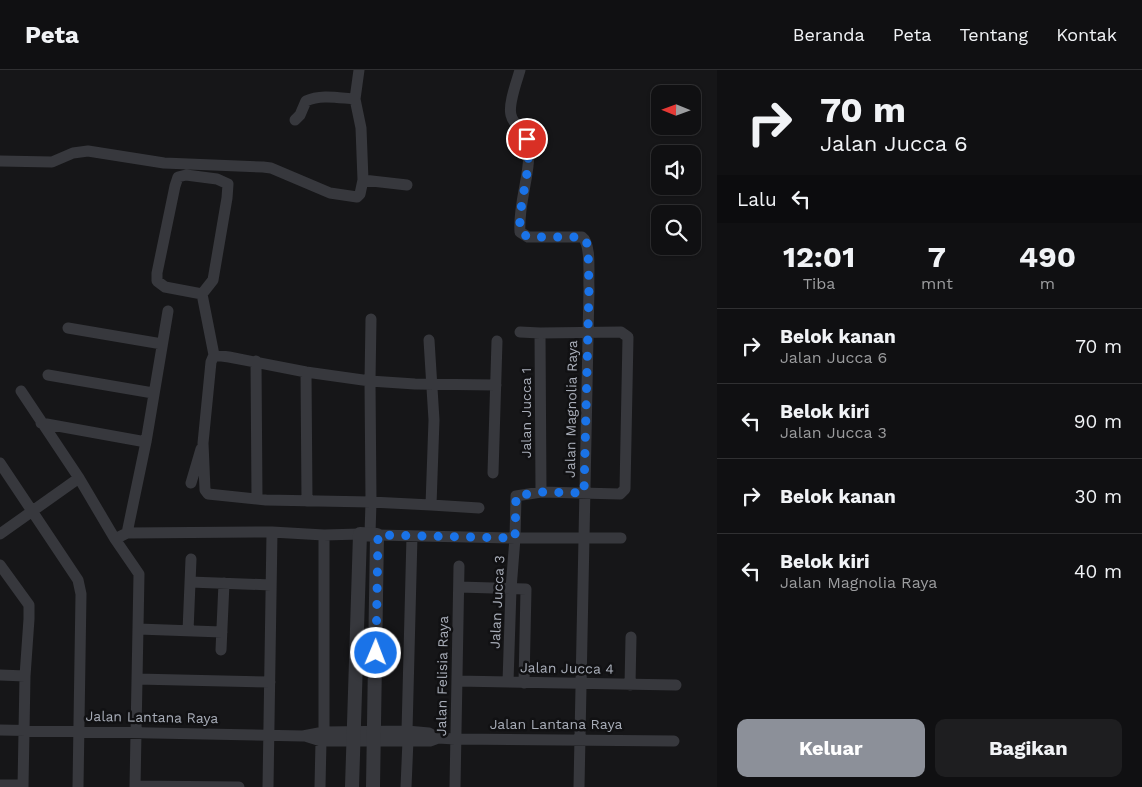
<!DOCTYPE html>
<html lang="id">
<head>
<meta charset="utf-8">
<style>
  body { margin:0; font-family:"Work Sans",sans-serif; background:#1e1e20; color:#f1f3f6; height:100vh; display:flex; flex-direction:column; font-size:19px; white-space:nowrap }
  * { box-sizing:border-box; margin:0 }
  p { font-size:16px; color:#9c9d9f }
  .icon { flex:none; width:28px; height:28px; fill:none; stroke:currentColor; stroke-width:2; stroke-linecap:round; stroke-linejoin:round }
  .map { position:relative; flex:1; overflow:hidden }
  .side { display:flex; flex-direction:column; background:#101012; width:425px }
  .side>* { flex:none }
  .guide { background:#101012; color:#f1f3f6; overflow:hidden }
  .needle { width:32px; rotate:271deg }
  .controls { position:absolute; left:651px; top:15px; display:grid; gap:10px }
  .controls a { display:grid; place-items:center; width:50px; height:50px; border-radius:10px; background:#101012; box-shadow:0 1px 4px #0004,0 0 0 1px #303032; font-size:25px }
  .pin { position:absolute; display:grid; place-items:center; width:42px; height:42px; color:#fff; margin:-21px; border:2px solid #fff; border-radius:50%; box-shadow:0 1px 5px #0007 }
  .me { position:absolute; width:55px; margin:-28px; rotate:1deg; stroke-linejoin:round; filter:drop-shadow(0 0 4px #0008) }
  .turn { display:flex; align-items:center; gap:18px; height:105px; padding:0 20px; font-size:22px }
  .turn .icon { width:65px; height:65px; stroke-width:2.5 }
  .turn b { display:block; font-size:35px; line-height:42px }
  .then { display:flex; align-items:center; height:48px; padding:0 20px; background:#0003; gap:10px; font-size:19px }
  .eta { display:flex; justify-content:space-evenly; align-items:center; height:85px; text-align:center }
  .eta b { font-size:30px; font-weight:700; line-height:35px }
  .action { display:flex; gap:10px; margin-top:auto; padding:10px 20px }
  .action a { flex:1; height:58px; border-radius:10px; background:#8c9099; color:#fff; font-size:20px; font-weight:700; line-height:58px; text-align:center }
  .action a+a { background:#1e1e20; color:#f1f3f6 }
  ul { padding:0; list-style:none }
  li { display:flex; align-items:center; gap:15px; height:75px; padding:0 20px; border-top:1px solid #303032 }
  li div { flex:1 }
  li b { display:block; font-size:19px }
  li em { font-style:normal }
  header { display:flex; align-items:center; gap:30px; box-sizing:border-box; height:70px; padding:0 25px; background:#101012; border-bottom:1px solid #303032 }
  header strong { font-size:24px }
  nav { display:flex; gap:28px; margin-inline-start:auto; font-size:18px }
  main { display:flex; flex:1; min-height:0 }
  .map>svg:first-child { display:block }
</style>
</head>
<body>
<header>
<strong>Peta</strong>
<nav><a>Beranda</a><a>Peta</a><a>Tentang</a><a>Kontak</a></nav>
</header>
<main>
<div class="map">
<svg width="717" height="717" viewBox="0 0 717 717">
  <rect width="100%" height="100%" fill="#161618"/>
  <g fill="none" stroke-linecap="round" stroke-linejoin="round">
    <path stroke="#37383d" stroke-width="11" d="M 520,0 C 517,11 508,34 511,45 C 514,58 529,62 529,82 C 529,109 518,135 520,162 L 528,167 L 582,167 C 592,174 588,206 589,218 L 579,717
      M 295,50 L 300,45 L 306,31 C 321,24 339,28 355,29
      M 0,91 L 52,92 L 73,83 L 88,81 L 164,93 L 263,97 L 271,98 L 330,123 L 357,127 L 360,124 L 363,110 L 361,58 L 355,29 L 359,0
      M 186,105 L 217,109 L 228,114 L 227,128 L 213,210 L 202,224 L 165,217 L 157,211 L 157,203 L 175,116 L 178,107 Z
      M 363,110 L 407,115
      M 202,224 L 214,285 L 229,287 L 306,302 L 370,311 L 371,432 L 266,430 L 208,424 L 205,420 L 203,373 L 211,292 L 214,285
      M 371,249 L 370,311 L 415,314 L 496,315
      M 68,258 L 162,274
      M 540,263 L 541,422
      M 256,291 L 257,429
      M 306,302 L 307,431
      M 48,305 L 153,323
      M 21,321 L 79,408 L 115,469 L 139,504 L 135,717
      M 41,353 L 146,372
      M 0,393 L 78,510 L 81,524 L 78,717
      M 493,403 L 497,271
      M 191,413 L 201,379
      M 431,435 L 479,438
      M 127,463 L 146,372 L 168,241
      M 0,464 L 79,408
      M 370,464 L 371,432 L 431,435 L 434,350 L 429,270
      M 324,465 L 360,464
      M 377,465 L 515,468 L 621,468
      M 115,469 L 127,463 L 272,462 L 324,465 L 324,662
      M 0,495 L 29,535 L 29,549 L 25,606 L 23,717
      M 190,512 L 271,515
      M 459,517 L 526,519 L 524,613
      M 138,559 L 222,562
      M 188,561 L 191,489
      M 221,580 L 224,513
      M 0,605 L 25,606
      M 137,609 L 270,612
      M 457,611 L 676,615
      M 508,612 L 511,519 L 515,468 L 516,426 L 541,422 L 620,424 L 625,419 L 628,267 L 621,262 L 540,263 L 520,262
      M 630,615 L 631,567
      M 0,660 L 303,666 L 324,662 L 407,661 L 429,663 L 438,668 L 455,669 L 674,671
      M 407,661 L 412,466
      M 305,666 L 321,671 L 430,671 L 438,668
      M 0,715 L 23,715
      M 135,716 L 239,717
      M 268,717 L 272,462
      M 320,717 L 321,671
      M 406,717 L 408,670
      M 455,717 L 459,496"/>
    <path stroke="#37383d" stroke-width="14" d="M 352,717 L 360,464 L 377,465 L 373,717"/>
  </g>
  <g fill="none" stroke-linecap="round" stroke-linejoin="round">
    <path stroke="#1a73e8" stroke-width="9" stroke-dasharray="0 16.2" d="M 376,583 L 378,465 L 515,468 L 516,426 L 541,422 L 584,423 L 589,218 L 588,176 L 585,169 L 582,167 L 528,167 L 520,162 C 518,131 533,99 527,69"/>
  </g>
  <g text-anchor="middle" stroke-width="5" stroke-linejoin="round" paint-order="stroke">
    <g font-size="14" fill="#a8adb8" stroke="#111113">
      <text transform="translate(571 339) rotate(-89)" y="5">Jalan Magnolia Raya</text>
      <text transform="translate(526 343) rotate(-90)" y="5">Jalan Jucca 1</text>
      <text transform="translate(497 532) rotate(-87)" y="5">Jalan Jucca 3</text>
      <text transform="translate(567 598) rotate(1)" y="5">Jalan Jucca 4</text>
      <text transform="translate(442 606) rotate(-89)" y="5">Jalan Felisia Raya</text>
      <text transform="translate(152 647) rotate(1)" y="5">Jalan Lantana Raya</text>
      <text x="556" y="659">Jalan Lantana Raya</text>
    </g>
  </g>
</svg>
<div class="controls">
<a><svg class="needle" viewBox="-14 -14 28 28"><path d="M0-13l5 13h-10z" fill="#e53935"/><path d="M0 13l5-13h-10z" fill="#9c9d9f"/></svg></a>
<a><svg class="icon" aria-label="sound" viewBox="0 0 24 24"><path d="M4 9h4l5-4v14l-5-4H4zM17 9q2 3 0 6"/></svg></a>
<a><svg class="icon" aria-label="search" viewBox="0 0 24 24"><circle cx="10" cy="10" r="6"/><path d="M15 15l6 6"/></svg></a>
</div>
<div class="pin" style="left:527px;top:69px;background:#d93025"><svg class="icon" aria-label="arrive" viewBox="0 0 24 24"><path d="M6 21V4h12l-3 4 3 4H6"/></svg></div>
<svg class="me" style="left:376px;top:583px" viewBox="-20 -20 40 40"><circle r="17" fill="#1a73e8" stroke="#fff" stroke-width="3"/><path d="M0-11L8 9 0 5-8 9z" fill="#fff"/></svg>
</div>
<section class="side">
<div class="guide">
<div class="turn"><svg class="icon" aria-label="right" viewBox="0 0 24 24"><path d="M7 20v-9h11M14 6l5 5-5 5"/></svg><div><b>70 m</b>Jalan Jucca 6</div></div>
<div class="then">Lalu<svg class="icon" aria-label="left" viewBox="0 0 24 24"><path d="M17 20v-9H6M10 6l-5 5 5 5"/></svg></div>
</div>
<div class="eta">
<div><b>12:01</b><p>Tiba</p></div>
<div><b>7</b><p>mnt</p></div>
<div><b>490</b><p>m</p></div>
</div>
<ul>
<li><svg class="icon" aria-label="right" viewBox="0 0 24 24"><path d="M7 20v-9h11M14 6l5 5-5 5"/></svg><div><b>Belok kanan</b><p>Jalan Jucca 6</p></div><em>70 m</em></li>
<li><svg class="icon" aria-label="left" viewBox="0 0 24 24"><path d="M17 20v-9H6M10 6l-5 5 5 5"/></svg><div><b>Belok kiri</b><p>Jalan Jucca 3</p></div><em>90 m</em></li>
<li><svg class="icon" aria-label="right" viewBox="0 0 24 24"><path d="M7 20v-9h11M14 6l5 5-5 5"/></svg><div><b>Belok kanan</b></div><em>30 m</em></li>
<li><svg class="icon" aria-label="left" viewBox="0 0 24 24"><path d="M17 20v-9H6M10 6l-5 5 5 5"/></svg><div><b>Belok kiri</b><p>Jalan Magnolia Raya</p></div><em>40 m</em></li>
</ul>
<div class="action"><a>Keluar</a><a>Bagikan</a></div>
</section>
</main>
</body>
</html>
